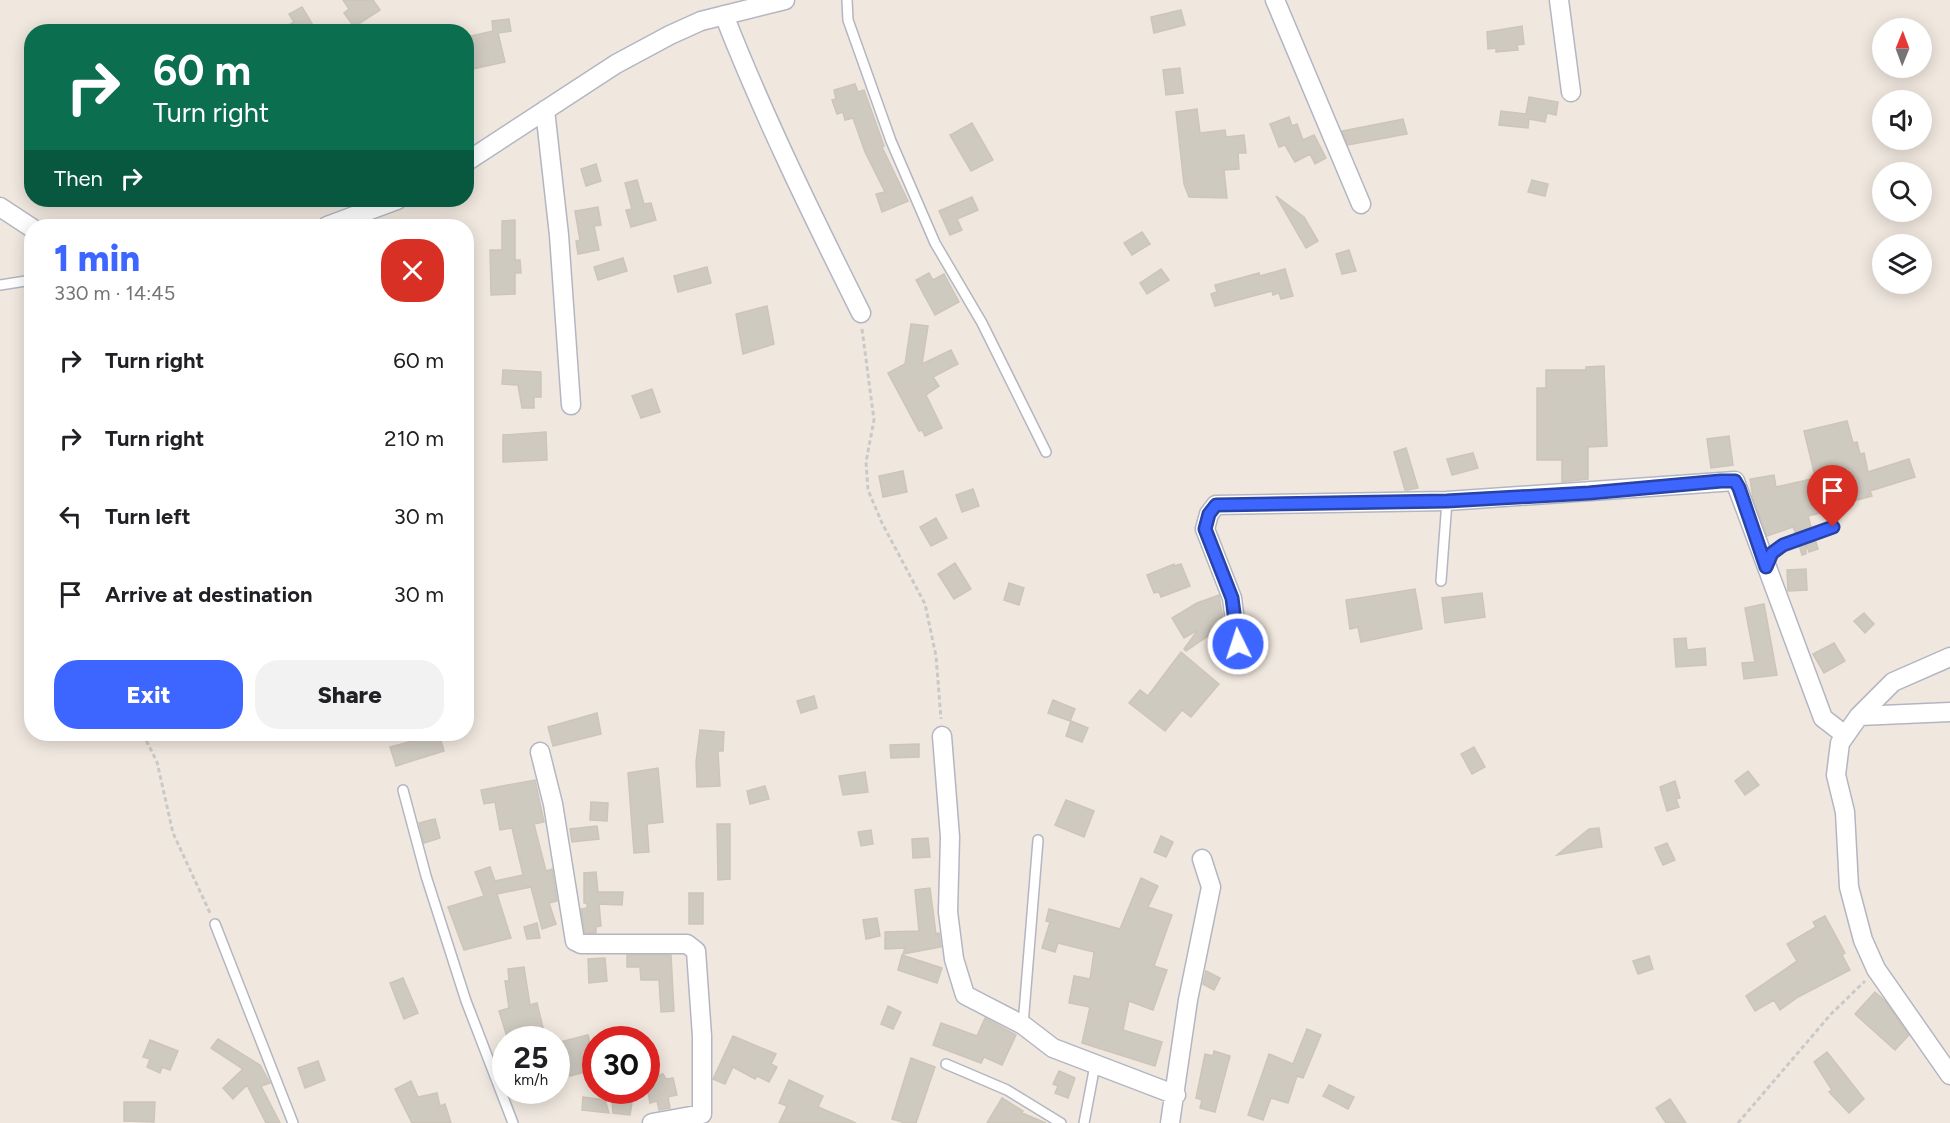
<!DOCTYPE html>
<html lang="en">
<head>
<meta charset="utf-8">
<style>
  body { margin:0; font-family:Figtree,sans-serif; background:#f2f2f2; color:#202124; height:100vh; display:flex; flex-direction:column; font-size:22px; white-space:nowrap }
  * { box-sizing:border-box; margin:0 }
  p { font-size:20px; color:#757577 }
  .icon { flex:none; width:33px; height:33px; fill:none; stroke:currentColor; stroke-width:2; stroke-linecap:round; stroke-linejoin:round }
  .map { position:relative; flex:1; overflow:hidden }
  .side { position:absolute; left:24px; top:219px; width:450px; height:522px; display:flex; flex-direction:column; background:#fff; border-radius:24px; box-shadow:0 3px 15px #0003 }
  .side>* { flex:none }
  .hud { position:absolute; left:24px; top:24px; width:450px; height:183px; border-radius:24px; box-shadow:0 3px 15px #0003; background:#0b6e4f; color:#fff; overflow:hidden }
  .needle { width:39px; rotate:1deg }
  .fabs { position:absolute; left:1872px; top:18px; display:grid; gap:12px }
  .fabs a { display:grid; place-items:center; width:60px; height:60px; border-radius:50%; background:#fff; box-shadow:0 3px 15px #0003; font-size:30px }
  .speed { position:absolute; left:492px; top:1026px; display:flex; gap:12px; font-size:30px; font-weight:700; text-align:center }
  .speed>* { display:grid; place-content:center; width:78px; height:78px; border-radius:50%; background:#fff; box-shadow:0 3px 15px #0003; line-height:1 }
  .speed small { font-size:15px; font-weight:400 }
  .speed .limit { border:9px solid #d22; background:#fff; color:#111 }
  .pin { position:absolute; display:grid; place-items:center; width:51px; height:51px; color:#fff; margin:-62px -26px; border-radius:50% 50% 50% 0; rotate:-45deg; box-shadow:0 0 6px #0007 }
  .pin .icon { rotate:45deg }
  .me { position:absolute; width:66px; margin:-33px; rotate:356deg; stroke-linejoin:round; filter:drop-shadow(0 0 4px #0008) }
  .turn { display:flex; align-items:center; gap:21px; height:126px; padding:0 30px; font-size:27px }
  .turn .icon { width:78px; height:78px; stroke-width:2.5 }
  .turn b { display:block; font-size:42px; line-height:51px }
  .then { display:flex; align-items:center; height:57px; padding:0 30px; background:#0003; gap:12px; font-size:22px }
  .round { display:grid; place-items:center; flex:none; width:63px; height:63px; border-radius:24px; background:#f2f2f2 }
  .overview { display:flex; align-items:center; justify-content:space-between; height:102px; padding:0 30px }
  h1 { font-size:36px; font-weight:800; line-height:45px; color:#3d65ff }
  .cta { display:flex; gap:12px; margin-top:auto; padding:12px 30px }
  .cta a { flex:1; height:69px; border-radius:24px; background:#3d65ff; color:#fff; font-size:24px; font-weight:800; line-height:69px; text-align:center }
  .cta a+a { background:#f2f2f2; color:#202124 }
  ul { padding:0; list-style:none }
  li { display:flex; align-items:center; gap:18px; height:78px; padding:0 30px }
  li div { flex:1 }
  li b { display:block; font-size:22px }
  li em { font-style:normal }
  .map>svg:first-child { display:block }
</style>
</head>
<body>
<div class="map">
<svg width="1950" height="1123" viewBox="0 0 1950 1123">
  <rect width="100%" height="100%" fill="#f0e8df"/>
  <path fill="#cfcac0" stroke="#ccc5b8" stroke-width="1.5" d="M 343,0 L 373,0 L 380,10 L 354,27 L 344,13 L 349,9 Z
    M 302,7 L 317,32 L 277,32 L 294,22 L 289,14 Z
    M 1181,10 L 1185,25 L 1154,33 L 1151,17 Z
    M 509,19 L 511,31 L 498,33 L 505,62 L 468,70 L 466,37 L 493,31 L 492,21 Z
    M 1522,26 L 1524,44 L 1517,45 L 1518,50 L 1496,52 L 1496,48 L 1488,49 L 1487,32 Z
    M 1180,68 L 1183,93 L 1166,95 L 1163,70 Z
    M 855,84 L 858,92 L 864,90 L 884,146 L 882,147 L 908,201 L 882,212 L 876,194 L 885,192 L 865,152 L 853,118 L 845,120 L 843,112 L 837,114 L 832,100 L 836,99 L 834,90 Z
    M 1529,97 L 1558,102 L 1556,115 L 1547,113 L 1545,122 L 1529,119 L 1528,128 L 1499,125 L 1501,111 L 1526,114 Z
    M 1197,109 L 1200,133 L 1225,130 L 1226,137 L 1244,135 L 1246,153 L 1238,153 L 1239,169 L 1224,170 L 1227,198 L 1189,197 L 1184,184 L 1176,112 Z
    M 1289,117 L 1292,126 L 1297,124 L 1303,140 L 1314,135 L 1326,158 L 1315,164 L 1310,154 L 1295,162 L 1285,145 L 1279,147 L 1270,124 Z
    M 1403,119 L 1407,134 L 1348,145 L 1342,131 Z
    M 972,123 L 993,160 L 971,171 L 950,135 Z
    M 596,164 L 601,181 L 586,186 L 581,169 Z
    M 637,180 L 644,204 L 651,203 L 656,220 L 631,227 L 626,210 L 632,209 L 625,183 Z
    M 1532,180 L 1548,184 L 1545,196 L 1528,192 Z
    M 1276,196 L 1304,217 L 1318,241 L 1306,248 Z
    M 972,197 L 978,210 L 957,219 L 962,230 L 950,235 L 939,211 Z
    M 598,207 L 601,225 L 594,226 L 599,250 L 578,254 L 576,241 L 580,240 L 575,211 Z
    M 515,220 L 515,260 L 520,260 L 521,273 L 515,273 L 515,294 L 491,295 L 490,250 L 502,250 L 502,221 Z
    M 1142,232 L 1150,244 L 1132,255 L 1124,243 Z
    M 1349,250 L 1356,271 L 1342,274 L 1336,254 Z
    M 623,258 L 627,271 L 598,280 L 594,267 Z
    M 707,267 L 711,283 L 678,292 L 674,276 Z
    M 1161,269 L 1169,280 L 1147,294 L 1140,283 Z
    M 1285,269 L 1293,296 L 1281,299 L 1279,293 L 1273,295 L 1272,291 L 1215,306 L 1211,294 L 1217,292 L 1215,285 L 1259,273 L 1260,276 Z
    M 929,273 L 933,280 L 944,274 L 959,302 L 935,315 L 916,280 Z
    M 767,306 L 774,344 L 743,354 L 736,314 Z
    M 911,324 L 928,326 L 922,364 L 951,350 L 958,364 L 933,377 L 939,386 L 926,395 L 942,428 L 925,436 L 922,430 L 919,431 L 888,373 L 905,364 Z
    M 1604,366 L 1607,446 L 1588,447 L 1588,479 L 1562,482 L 1562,460 L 1537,460 L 1537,388 L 1546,388 L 1546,370 L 1586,370 L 1586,367 Z
    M 503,370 L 541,372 L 541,397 L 534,397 L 534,408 L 522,408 L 518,385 L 502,384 Z
    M 652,389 L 660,412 L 641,418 L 632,396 Z
    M 1847,421 L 1853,443 L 1857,442 L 1860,454 L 1864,453 L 1868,472 L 1909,459 L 1915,477 L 1870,491 L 1872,496 L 1857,500 L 1848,468 L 1815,476 L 1804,431 Z
    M 546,432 L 547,460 L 503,462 L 503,435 Z
    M 1729,436 L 1733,465 L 1711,468 L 1707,439 Z
    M 1406,448 L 1418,488 L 1408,490 L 1405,490 L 1394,452 Z
    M 1473,453 L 1478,468 L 1452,475 L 1447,459 Z
    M 903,471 L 907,492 L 883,497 L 879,476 Z
    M 1774,475 L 1776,487 L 1812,479 L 1821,513 L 1808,516 L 1811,527 L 1795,532 L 1793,527 L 1767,536 L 1753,498 L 1750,479 Z
    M 973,489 L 979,506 L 962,512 L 956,495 Z
    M 936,518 L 947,538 L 931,546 L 920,527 Z
    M 1815,539 L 1818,549 L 1809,552 L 1806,543 L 1806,554 L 1802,555 L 1799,545 Z
    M 955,563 L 971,589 L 954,599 L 938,574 Z
    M 1174,564 L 1174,566 L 1181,564 L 1190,586 L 1161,597 L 1159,592 L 1154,593 L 1147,575 Z
    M 1806,569 L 1807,590 L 1788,591 L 1787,570 Z
    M 1009,583 L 1024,588 L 1019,605 L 1004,600 Z
    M 1415,589 L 1422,629 L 1361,642 L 1358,627 L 1350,629 L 1346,600 Z
    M 1482,593 L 1485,617 L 1445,623 L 1442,598 Z
    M 1219,595 L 1224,625 L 1186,651 L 1184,649 L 1198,630 L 1184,638 L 1172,618 L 1197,603 Z
    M 1764,604 L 1777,675 L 1744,679 L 1742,663 L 1755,662 L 1745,608 Z
    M 1864,613 L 1874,624 L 1865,633 L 1854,621 Z
    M 1686,638 L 1687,650 L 1705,648 L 1706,665 L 1676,667 L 1674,639 Z
    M 1834,643 L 1845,661 L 1824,673 L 1813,654 Z
    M 1181,652 L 1219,684 L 1191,717 L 1182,710 L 1165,731 L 1129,703 L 1140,690 L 1148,696 Z
    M 814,696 L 817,708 L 801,713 L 797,701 Z
    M 1053,700 L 1075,709 L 1070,721 L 1048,713 Z
    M 597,713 L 601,734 L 553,746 L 548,727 Z
    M 1071,721 L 1088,728 L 1082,742 L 1066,736 Z
    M 700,730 L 724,732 L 723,751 L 718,751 L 720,786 L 697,787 L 696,762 Z
    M 439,734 L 444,751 L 396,766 L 390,747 Z
    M 919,744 L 919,757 L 891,758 L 890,745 Z
    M 1474,747 L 1485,767 L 1472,774 L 1461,754 Z
    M 658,768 L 663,822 L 647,824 L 649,852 L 634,853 L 628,773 Z
    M 1748,771 L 1759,785 L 1745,795 L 1735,781 Z
    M 865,772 L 868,792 L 843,795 L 839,776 Z
    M 535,780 L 544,822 L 534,824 L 546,871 L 552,869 L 557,901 L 549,903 L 556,924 L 542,929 L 531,887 L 497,894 L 511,938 L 464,950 L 448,907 L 484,896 L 475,872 L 490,867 L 495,881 L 523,875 L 512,828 L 500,830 L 495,802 L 484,804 L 481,790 Z
    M 1675,781 L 1680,798 L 1676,799 L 1679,807 L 1667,811 L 1660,787 Z
    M 765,786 L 769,799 L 750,804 L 747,791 Z
    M 1066,800 L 1094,811 L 1084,837 L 1055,825 Z
    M 591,802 L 608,803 L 607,821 L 590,820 Z
    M 435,819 L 440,838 L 424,843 L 419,823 Z
    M 717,824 L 730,824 L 730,879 L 718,880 Z
    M 597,826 L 599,839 L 572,842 L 570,829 Z
    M 1599,828 L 1602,847 L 1557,855 L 1589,829 Z
    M 871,830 L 873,844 L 861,846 L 858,832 Z
    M 1161,836 L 1173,842 L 1166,857 L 1154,852 Z
    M 928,838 L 930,857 L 913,858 L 912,839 Z
    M 1667,843 L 1675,860 L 1663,865 L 1655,848 Z
    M 596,872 L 598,892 L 623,892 L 622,905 L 599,904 L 601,926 L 596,927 L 596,933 L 585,933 L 581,909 L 587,908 L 587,903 L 584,903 L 584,873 Z
    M 1141,878 L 1158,886 L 1148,907 L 1172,915 L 1154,966 L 1167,970 L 1153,1010 L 1129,1001 L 1123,1030 L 1162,1042 L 1155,1066 L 1082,1043 L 1090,1007 L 1069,1003 L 1074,976 L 1090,979 L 1094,952 L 1058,943 L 1055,952 L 1042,948 L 1050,922 L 1046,921 L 1049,909 L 1120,929 Z
    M 930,888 L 936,934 L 939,933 L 941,947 L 903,954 L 905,948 L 885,949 L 885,932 L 919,931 L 915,890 Z
    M 689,893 L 703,893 L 703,924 L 689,924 Z
    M 1825,916 L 1845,953 L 1842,955 L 1850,970 L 1798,997 L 1780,1010 L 1774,1000 L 1755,1011 L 1746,996 L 1797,961 L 1787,944 L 1816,927 L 1813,922 Z
    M 877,918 L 880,936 L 866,939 L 863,920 Z
    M 537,923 L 540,938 L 527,939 L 524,927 Z
    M 627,955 L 671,955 L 674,1011 L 661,1012 L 659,980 L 641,980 L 640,967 L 627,967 Z
    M 902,955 L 942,968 L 937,983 L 898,970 Z
    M 1649,956 L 1653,969 L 1638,974 L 1633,961 Z
    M 605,958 L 607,981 L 589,983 L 588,959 Z
    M 524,967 L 530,1005 L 537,1003 L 544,1032 L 508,1040 L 499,1011 L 509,1008 L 505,981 L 509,981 L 508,969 Z
    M 1206,971 L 1220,978 L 1214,990 L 1203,984 Z
    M 403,978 L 418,1013 L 404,1019 L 390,983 Z
    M 1875,992 L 1885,1001 L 1909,1035 L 1895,1050 L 1855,1014 Z
    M 888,1006 L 901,1012 L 893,1029 L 881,1024 Z
    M 985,1018 L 1016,1035 L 1002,1065 L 984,1057 L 981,1063 L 933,1045 L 941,1023 L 977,1036 Z
    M 1307,1029 L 1321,1035 L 1303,1078 L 1297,1076 L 1288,1103 L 1271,1098 L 1263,1120 L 1248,1115 L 1269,1054 L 1293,1064 Z
    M 588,1035 L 596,1069 L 570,1076 L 560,1042 Z
    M 733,1036 L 776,1054 L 771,1064 L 777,1067 L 769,1082 L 757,1076 L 755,1079 L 733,1067 L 725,1084 L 713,1079 Z
    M 218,1039 L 260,1065 L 270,1083 L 261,1086 L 280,1123 L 266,1123 L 247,1085 L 233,1099 L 223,1088 L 243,1069 L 211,1048 Z
    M 150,1040 L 178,1051 L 170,1070 L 162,1067 L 160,1073 L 147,1067 L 150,1059 L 143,1057 Z
    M 1214,1051 L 1230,1056 L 1215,1112 L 1200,1108 L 1202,1100 L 1196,1098 L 1205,1054 L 1213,1056 Z
    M 1827,1052 L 1864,1099 L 1849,1113 L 1829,1092 L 1832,1090 L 1814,1062 Z
    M 911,1058 L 935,1067 L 916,1123 L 905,1123 L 892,1119 Z
    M 318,1061 L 325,1080 L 305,1088 L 298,1068 Z
    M 1059,1071 L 1075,1078 L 1068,1098 L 1055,1093 L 1058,1086 L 1053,1084 Z
    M 663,1074 L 666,1079 L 673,1078 L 677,1095 L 668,1097 L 670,1108 L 659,1110 L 657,1101 L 650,1103 L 646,1083 L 654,1082 L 653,1077 Z
    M 789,1080 L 823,1096 L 818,1107 L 856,1123 L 779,1123 L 787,1106 L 779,1103 Z
    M 411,1081 L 418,1097 L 437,1093 L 440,1106 L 445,1104 L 451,1123 L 412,1123 L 395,1089 Z
    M 1329,1085 L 1354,1097 L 1348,1109 L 1323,1096 Z
    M 583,1097 L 605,1100 L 609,1113 L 582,1110 Z
    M 1002,1098 L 1023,1111 L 1022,1113 L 1046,1123 L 987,1123 Z
    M 1670,1099 L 1686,1123 L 1666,1123 L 1656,1108 Z
    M 612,1100 L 632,1102 L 630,1115 L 613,1113 Z
    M 124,1102 L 155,1102 L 154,1122 L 124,1121 Z"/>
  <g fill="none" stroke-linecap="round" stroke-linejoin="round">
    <defs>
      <path id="service" d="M 847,0 L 848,20 L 891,141 L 935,243 L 982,323 L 1046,452
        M 0,285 L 32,280
        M 1767,564 C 1777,540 1809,535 1833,527
        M 1441,581 L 1447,501
        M 403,790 L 426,876 L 466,1001 L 513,1123
        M 215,924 L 293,1123
        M 1023,1025 L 1038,840
        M 946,1064 L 1007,1090 L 1061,1123
        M 1084,1123 L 1095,1065"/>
      <path id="minor" d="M 1275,0 L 1361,204
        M 1559,0 L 1571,92
        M 724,15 C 764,117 812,215 861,313
        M 545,110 L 559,235 L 571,405
        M 466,162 L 616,64 L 670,35 L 701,21 L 785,0
        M 0,207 L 32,228
        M 327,226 L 397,200
        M 1238,644 L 1232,598 L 1205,529 L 1209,514 L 1216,505 L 1447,501 L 1735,481 L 1823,718 L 1845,735
        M 1950,657 L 1893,682 L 1859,716 L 1840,743 L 1836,775 L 1845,812 L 1849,887 L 1863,940 L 1876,969 L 1950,1075
        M 1859,716 L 1950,712
        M 942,736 L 950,837 L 948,912 L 954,959 L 965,995 L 1023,1025 L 1053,1048 L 1176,1095
        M 540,752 L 553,804 L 575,941 L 581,944 L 687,944 L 696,951 L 702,1036 L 702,1114 L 652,1123
        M 1170,1123 L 1188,1000 L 1211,887 L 1202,859"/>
    </defs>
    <use href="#service" stroke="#b3b6c2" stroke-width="12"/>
    <use href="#minor" stroke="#b3b6c2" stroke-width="21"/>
    <path stroke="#c9c9c9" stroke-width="3" stroke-dasharray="4.5 3" stroke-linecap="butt" d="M 862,329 L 874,420 L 866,462 L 868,490 L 882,523 L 925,604 L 936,656 L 941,719
      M 143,734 L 157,762 L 173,833 L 210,913
      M 1738,1123 L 1831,1014 L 1865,981"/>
    <use href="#service" stroke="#fff" stroke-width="9"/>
    <use href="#minor" stroke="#fff" stroke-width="18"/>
  </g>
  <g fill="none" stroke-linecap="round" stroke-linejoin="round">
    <defs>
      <path id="route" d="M 1238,644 L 1232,598 L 1205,529 L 1209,514 L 1216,505 L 1447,501 L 1589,493 L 1721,481 L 1735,481 L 1739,488 L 1766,567 L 1772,553 L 1783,545 L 1833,527"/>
    </defs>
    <use href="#route" stroke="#2842a6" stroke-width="15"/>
    <use href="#route" stroke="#3d65ff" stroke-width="10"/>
  </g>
</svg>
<div class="fabs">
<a><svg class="needle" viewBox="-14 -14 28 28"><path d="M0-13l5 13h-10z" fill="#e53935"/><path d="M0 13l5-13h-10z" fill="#757577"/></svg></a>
<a><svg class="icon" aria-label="sound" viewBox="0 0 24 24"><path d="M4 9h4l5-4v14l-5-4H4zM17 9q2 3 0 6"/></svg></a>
<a><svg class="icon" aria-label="search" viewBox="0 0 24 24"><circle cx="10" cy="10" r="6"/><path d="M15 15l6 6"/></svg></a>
<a><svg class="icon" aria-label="layers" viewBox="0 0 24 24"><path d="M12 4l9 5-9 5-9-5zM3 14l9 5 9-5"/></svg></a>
</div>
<div class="speed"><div>25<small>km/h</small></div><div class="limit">30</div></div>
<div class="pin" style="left:1833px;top:527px;background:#d93025"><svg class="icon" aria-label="arrive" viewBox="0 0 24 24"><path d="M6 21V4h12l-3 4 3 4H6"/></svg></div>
<svg class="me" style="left:1238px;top:644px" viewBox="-20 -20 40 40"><circle r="17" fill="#3d65ff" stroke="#fff" stroke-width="3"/><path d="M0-11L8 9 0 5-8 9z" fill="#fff"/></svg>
<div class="hud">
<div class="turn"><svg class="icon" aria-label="right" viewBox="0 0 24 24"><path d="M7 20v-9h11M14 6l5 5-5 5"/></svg><div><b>60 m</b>Turn right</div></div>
<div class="then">Then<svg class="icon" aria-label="right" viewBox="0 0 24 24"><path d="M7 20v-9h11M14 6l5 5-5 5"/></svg></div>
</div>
<section class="side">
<div class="overview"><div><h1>1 min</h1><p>330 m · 14:45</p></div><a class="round" style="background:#d93025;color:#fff"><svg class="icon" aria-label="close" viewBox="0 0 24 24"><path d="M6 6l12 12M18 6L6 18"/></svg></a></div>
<ul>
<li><svg class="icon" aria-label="right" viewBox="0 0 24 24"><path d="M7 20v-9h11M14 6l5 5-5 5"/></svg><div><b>Turn right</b></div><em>60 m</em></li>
<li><svg class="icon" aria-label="right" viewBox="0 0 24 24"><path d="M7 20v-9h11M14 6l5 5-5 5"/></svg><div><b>Turn right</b></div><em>210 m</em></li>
<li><svg class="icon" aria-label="left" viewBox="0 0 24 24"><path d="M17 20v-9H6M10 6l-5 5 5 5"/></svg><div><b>Turn left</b></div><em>30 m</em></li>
<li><svg class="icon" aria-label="arrive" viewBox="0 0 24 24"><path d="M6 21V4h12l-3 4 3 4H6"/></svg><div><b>Arrive at destination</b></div><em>30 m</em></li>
</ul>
<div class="cta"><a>Exit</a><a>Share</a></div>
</section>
</div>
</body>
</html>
